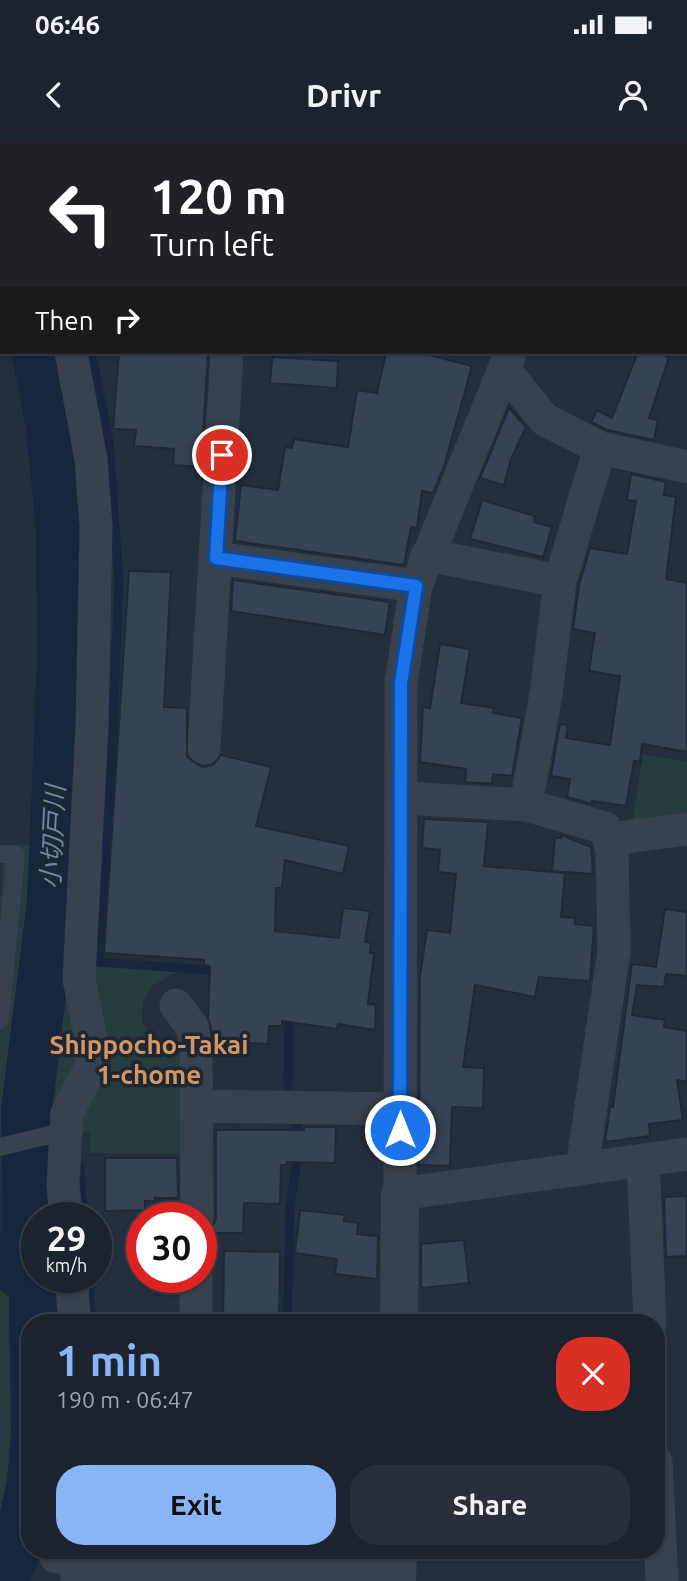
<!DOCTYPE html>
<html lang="en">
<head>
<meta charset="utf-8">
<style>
  body { margin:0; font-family:Ubuntu,"Noto Sans JP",sans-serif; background:#282f3a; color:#f1f3f6; height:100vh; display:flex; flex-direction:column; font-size:26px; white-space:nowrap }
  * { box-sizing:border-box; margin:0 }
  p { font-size:23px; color:#a0a4aa }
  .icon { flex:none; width:38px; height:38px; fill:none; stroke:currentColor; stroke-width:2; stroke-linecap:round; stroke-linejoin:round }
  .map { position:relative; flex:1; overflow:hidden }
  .sheet { position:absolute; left:21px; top:1174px; width:644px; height:245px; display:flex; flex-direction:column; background:#1b232e; border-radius:28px; box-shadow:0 2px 5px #0004,0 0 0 2px #39404a }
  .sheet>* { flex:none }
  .guide { position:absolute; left:0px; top:0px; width:688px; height:214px; box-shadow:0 2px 5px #0004,0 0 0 2px #39404a; background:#202124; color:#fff; overflow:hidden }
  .speed { position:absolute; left:21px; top:1062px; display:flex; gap:14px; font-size:35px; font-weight:700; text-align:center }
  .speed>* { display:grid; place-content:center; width:91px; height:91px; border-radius:50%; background:#1b232e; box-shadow:0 2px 5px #0004,0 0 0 2px #39404a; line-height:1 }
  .speed small { font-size:18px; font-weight:400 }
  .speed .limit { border:10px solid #d22; background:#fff; color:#111 }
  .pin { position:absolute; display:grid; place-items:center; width:60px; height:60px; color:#fff; margin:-30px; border:4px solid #fff; border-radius:50%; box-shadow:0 2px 7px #0007 }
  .me { position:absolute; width:77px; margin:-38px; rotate:0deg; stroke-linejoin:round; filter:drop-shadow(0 0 5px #0008) }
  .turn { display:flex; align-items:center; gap:24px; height:147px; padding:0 35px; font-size:32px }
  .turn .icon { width:91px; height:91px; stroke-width:2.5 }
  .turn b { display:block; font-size:49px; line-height:60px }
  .then { display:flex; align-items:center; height:66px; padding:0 35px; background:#0003; gap:14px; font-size:26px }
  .round { display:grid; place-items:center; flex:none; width:74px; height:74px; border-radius:28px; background:#282f3a }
  .overview { display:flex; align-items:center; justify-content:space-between; height:119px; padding:0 35px }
  h1 { font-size:42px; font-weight:600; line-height:52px; color:#8ab4f8 }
  .primary-button { display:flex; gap:14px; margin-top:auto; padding:14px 35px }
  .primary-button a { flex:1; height:80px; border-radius:28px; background:#8ab4f8; color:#111; font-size:28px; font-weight:600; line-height:80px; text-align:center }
  .primary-button a+a { background:#282f3a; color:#f1f3f6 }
  .status { display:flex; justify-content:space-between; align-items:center; height:49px; padding:0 35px; background:#1b232e; direction:ltr }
  .status svg { height:19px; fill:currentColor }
  header { display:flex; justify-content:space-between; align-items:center; height:91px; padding:0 35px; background:#1b232e; font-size:32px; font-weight:600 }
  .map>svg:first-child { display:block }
</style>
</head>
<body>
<div class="status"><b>06:46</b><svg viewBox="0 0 49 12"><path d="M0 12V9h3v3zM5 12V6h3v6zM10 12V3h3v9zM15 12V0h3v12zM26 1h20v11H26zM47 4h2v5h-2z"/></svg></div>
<header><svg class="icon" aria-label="back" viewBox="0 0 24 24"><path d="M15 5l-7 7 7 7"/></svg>Drivr<svg class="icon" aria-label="person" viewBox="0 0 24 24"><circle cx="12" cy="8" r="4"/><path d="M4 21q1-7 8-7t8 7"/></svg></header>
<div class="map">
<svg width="687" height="1441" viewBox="0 0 687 1441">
  <rect width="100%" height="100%" fill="#242f3e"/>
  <path fill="#263c3f" d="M 643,614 L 687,622 L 687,677 L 632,684 Z
    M 5,705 L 30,705 L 27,761 L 0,1015 L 0,764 Z
    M 70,823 L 176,832 L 152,846 L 143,862 L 142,881 L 148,893 L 179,915 L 184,938 L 191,1014 L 90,1013 L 90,990 L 48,1004 Z
    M 0,1149 L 9,1157 C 11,1228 17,1302 0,1372 Z"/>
  <path fill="#17263c" d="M 0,0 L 50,0 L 2,2 L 2,170 Z
    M 11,212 L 59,212 L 85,382 L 70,823 L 48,1004 L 51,1078 L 37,1078 L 37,1138 L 57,1138 L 60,1183 L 30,1183 L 30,1410 L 41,1411 L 31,1441 L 0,1441 L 0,1372 L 7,1342 L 11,1299 L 9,1157 L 0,1149 L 0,1093 L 3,1089 L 1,969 L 27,761 L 37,519 L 36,392 L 26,288 Z"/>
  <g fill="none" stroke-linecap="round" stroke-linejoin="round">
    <path stroke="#17263c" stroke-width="9" d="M 83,2 L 84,0
      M 91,212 L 109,301 L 119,441 L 110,655 L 98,822 L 221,831
      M 288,945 L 289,873
      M 80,1027 L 83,1078
      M 88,1138 L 92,1183
      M 287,1183 L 290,1068 L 297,1018 L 297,985
      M 282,1420 L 282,1410
      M 72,1426 L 76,1410"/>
  </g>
  <path fill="#364354" stroke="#1f2835" stroke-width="2" d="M 119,212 L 208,212 L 201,327 L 173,325 L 174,309 L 134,306 L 136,290 L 113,289 Z
    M 386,212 L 418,212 L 472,226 L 444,326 L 433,353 L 422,351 L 417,388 L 411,387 L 404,425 L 235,401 L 241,345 L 278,350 L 285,307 L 292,308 L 294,299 L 348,307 L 357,250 L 377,253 Z
    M 638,212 L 654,212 L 669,217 L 649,278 L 658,280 L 654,300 L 607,290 L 591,282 L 597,270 L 612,278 Z
    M 272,217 L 338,221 L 337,248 L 270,243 Z
    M 509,268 L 526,287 L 511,319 L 504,345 L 480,338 Z
    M 631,334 L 666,342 L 664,355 L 676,357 L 666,439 L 687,443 L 687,612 L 642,604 L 640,622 L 634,621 L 626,666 L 592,661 L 592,664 L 567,657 L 570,639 L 551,636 L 560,584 L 568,585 L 566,598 L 610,605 L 620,536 L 589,531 L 595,493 L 573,489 L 579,445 L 590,408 L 627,414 L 636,361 L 627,360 Z
    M 482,360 L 535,376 L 534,382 L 552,387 L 543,417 L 470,399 Z
    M 129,431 L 171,432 L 164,567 L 187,568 L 187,617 L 202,627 L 213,625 L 221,615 L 271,627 L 256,686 L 349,706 L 343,734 L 285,720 L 282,748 L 276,748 L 275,791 L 339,798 L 343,768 L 370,771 L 365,802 L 371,803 L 370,813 L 374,813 L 368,864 L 376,865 L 375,890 L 338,884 L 337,889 L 282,881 L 282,886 L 269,886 L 268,904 L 214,901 L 208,877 L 210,826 L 204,825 L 204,820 L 104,813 Z
    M 233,440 L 390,462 L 385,495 L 231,471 Z
    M 440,504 L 470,509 L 461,563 L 494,568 L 493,573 L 522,578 L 512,636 L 493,634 L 492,644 L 465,642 L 466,629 L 420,622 L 423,567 L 430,568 Z
    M 424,679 L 488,682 L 484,726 L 565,733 L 561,777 L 575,778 L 575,784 L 594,786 L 590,841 L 539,837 L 535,857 L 475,845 L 463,927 L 484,928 L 483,968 L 452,967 L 450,1026 L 419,1025 L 420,836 L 427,790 L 450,793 L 456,734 L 438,732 L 440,710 L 422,708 Z
    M 561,695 L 591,707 L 593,734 L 552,731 L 555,698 L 561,698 Z
    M 665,769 L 687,772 L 687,836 L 666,834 L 664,847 L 637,845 L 632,875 L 665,880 L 664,887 L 687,891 L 687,942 L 677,940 L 683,980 L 649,984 L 650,996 L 605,1002 L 610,967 L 613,967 L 632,824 L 656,827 Z
    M 304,987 L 336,987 L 335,1023 L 287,1022 L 287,1025 L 281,1025 L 280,1064 L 244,1063 L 243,1093 L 210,1093 L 216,1078 L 216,990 L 304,990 Z
    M 105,1018 L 177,1018 L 178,1058 L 155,1058 L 155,1061 L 145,1061 L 145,1070 L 105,1071 Z
    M 687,1056 L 687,1116 L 666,1117 L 664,1057 Z
    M 300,1070 L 345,1075 L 344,1081 L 358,1083 L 357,1094 L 378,1096 L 377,1139 L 335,1134 L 337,1119 L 295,1113 Z
    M 464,1100 L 469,1143 L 421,1148 L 421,1104 Z
    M 224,1111 L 280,1112 L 279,1183 L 223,1183 Z"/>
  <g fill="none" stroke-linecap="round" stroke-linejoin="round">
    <path stroke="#38414e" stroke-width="18" d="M 0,714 L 16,715 L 0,880
      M 0,1007 L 66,991"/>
    <path stroke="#38414e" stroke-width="33" d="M 62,2 L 63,0
      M 220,2 L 220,0
      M 346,2 L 347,0
      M 601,2 L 602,0
      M 686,74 L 687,74
      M 511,212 L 416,446 L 401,543 L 400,1054 L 687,1014
      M 504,229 L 544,279 L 600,308 L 687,327
      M 427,415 L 560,441
      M 216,418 L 416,446
      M 204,608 L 227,212
      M 402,658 L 526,665 L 605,688 L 612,710 L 614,811 L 582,1028
      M 526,665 L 546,554 L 560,441 L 600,308
      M 609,699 L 687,689
      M 176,865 L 192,887 L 196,909 L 197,1078
      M 196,966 L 400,969
      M 643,1020 L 650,1183
      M 66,1078 L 63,1044 L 67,973 L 89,931 L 93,910 L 79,839 L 92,586 L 96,386 L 91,319 L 71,212
      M 71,1138 L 75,1183
      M 196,1183 L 196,1138
      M 656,1322 L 662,1441
      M 56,1417 L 59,1410
      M 76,1433 L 397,1435"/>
    <path stroke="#38414e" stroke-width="38" d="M 399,1183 L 400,1054
      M 397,1441 L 398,1410"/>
  </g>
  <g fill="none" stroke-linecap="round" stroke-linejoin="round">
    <defs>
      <path id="route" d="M 222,315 L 216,418 L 416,446 L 401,543 L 400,990"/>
    </defs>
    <use href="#route" stroke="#114b97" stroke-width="18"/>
    <use href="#route" stroke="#1a73e8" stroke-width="12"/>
  </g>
  <g text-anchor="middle" stroke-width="7" stroke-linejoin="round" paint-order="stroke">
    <g font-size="26" font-style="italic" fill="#6d86a8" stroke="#1d2633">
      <text transform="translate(53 697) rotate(-87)" y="9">小切戸川</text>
    </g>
    <g font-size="26" font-weight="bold" fill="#d59563" stroke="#1d2633">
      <text x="149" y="914">Shippocho-Takai<tspan x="149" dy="30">1-chome</tspan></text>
    </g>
  </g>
</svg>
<div class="speed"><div>29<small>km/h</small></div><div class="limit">30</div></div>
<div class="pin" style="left:222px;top:315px;background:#d93025"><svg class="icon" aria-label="arrive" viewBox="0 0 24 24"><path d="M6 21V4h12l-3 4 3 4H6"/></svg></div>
<svg class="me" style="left:400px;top:990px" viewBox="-20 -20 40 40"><circle r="17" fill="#1a73e8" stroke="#fff" stroke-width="3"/><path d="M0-11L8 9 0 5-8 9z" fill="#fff"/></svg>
<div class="guide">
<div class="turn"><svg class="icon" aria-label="left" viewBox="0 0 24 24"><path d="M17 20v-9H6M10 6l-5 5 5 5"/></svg><div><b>120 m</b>Turn left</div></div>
<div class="then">Then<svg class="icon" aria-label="right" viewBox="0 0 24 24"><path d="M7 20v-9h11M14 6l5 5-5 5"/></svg></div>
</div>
<section class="sheet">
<div class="overview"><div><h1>1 min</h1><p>190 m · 06:47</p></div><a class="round" style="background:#d93025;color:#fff"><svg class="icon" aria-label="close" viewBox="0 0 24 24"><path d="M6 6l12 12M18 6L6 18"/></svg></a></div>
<div class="primary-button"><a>Exit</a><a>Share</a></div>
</section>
</div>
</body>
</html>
